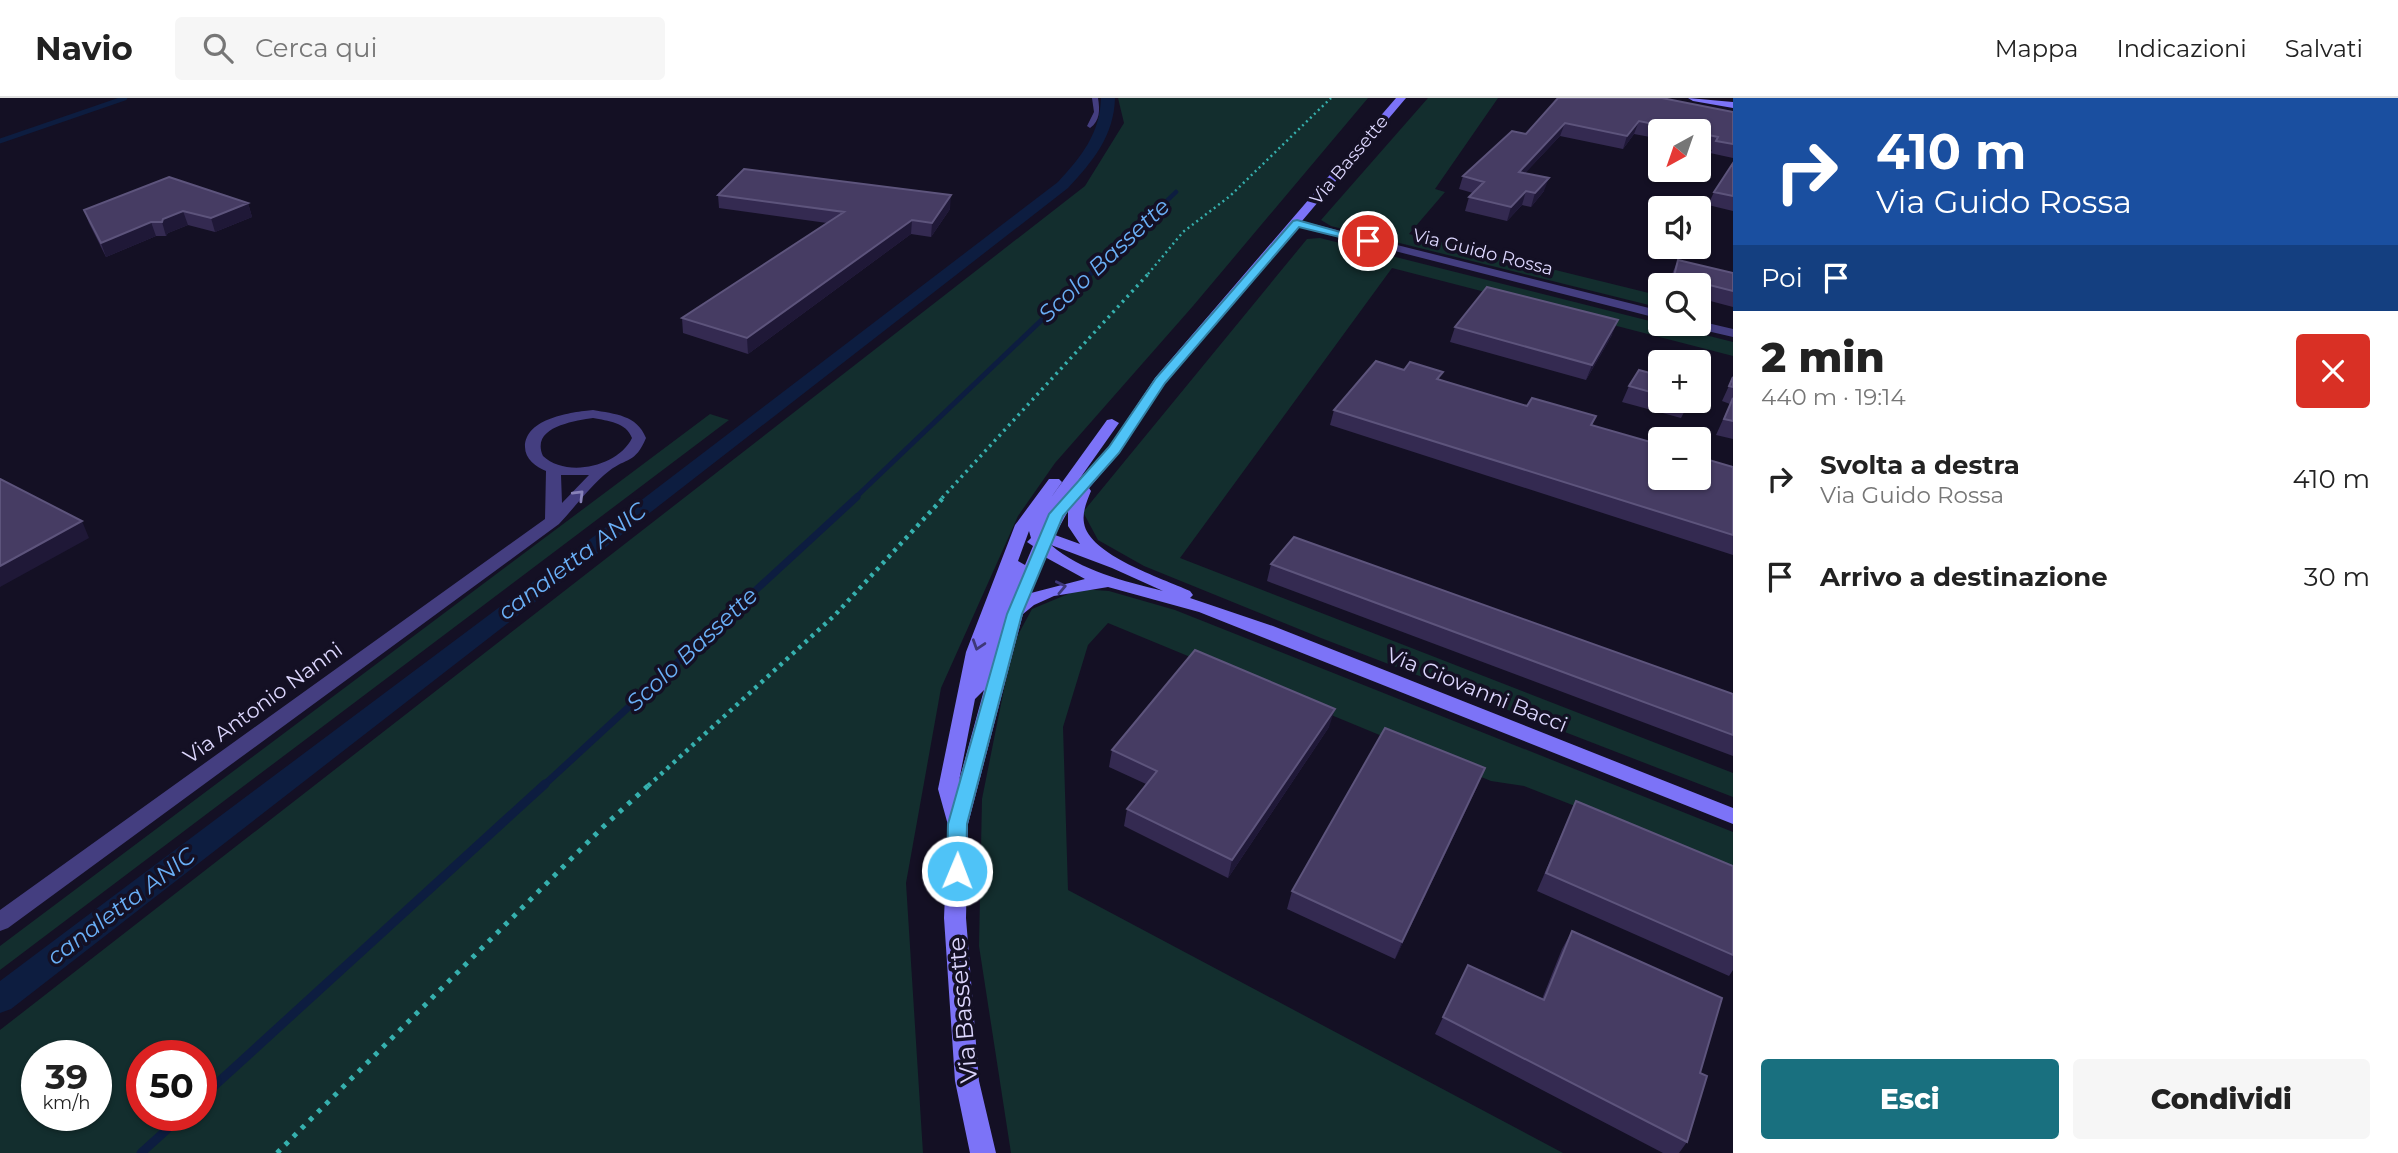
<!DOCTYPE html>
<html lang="it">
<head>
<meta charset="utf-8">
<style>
  body { margin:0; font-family:Montserrat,sans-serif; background:#f6f6f6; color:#222; height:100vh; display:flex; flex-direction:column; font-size:26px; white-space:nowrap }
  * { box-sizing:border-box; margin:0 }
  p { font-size:23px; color:#767676 }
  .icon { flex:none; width:38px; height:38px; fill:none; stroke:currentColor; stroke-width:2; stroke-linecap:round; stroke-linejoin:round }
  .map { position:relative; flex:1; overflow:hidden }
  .sheet { display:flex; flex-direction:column; background:#fff; width:665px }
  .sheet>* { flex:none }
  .guide { background:#1a4fa0; color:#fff; overflow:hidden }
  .needle { width:46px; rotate:220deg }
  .tools { position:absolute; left:1648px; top:21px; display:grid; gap:14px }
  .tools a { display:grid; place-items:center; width:63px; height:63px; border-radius:7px; background:#fff; box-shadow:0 2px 5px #0004; font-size:35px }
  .speed { position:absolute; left:21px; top:942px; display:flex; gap:14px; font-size:35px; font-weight:700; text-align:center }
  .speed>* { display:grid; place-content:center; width:91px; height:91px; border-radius:50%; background:#fff; box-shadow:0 2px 5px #0004; line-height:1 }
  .speed small { font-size:18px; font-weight:400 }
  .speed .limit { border:10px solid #d22; background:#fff; color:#111 }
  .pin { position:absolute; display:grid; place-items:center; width:60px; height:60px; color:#fff; margin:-30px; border:4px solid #fff; border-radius:50%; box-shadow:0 2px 7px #0007 }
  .me { position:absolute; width:77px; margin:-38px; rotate:1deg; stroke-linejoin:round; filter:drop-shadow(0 0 5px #0008) }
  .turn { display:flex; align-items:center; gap:24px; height:147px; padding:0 28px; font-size:32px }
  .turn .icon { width:91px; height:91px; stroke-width:2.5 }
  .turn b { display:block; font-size:49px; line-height:60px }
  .then { display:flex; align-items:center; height:66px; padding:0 28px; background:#0003; gap:14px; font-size:26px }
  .round { display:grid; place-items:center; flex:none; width:74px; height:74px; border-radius:7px; background:#f6f6f6 }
  .summary { display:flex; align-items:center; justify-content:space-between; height:119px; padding:0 28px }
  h1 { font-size:42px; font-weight:800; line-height:52px }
  .action { display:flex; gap:14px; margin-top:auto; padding:14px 28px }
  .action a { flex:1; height:80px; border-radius:7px; background:#19707f; color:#fff; font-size:28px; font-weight:800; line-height:80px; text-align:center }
  .action a+a { background:#f6f6f6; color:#222 }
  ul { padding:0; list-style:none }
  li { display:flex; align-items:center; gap:21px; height:98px; padding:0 28px }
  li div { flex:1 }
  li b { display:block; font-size:26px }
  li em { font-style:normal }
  header { display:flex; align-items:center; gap:42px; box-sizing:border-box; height:98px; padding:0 35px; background:#fff; border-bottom:2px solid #e0e0e0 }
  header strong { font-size:33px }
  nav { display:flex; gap:38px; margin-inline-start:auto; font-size:24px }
  .search { width:490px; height:63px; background:#f6f6f6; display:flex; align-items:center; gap:18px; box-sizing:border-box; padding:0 24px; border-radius:7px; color:#767676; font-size:26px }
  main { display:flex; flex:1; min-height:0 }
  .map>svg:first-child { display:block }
</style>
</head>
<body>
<header>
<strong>Navio</strong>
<div class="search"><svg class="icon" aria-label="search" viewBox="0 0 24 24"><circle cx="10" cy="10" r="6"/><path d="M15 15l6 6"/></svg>Cerca qui</div>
<nav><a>Mappa</a><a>Indicazioni</a><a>Salvati</a></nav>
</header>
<main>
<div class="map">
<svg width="1733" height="1055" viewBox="0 0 1733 1055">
  <rect width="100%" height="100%" fill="#141024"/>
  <path fill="#132e2e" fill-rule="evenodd" d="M 1118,0 L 1368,0 L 1193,208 L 1055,365 L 1018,418 L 941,590 L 906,785 L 923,1055 L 0,1055 L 0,932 L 1085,88 L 1124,25 ZM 37,957 L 96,957 L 96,1017 L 37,1017 ZM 201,957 L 201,1017 L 142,1017 L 142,957 Z
    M 1428,0 L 1498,0 L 1435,91 L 1445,94 L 1409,136 L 1661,198 L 1661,210 L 1331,128 L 1321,122 Z
    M 1320,140 L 1733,244 L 1733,258 L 1392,170 L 1180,460 L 1733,675 L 1733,699 L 1321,540 L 1144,468 L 1098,442 L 1083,414 L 1307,141 Z
    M 710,316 L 729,322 L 0,872 L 0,848 Z
    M 1080,491 L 1109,493 L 1175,512 L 1733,734 L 1733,770 L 1524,688 L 1491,683 L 1108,525 L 1088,547 L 1063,629 L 1068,792 L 1563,1055 L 1011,1055 L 979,848 L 982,701 L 1013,546 L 1032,511 Z"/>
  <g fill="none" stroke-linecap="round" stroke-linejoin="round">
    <path stroke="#0d1d40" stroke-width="4.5" d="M 0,43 L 125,0
      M 1091,176 L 1176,94"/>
    <path stroke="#0d1d40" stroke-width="5" d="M 855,400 L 1092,174"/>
    <path stroke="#0d1d40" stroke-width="7" d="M 543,688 L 857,399"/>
    <path stroke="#0d1d40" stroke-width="9" d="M 201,1000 L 545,686
      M 141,1055 L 183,1017"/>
    <path fill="#0d1d40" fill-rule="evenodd" d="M 1101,0 L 1115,0 C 1114,38 1093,63 1068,90 L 11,911 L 0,915 L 0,883 L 597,436 L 1058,84 C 1081,59 1100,36 1101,0 Z"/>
    <path stroke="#36b0ae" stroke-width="2.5" stroke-dasharray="2 3.5" stroke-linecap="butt" d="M 1148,176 L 1183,134 L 1230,98 L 1331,0"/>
    <path stroke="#36b0ae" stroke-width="3.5" stroke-dasharray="2.5 4.5" stroke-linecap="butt" d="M 942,400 L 1150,174"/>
    <path stroke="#36b0ae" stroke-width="4.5" stroke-dasharray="3.5 5" stroke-linecap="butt" d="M 648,688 L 835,517 L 944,399"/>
    <path stroke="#36b0ae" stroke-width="5" stroke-dasharray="4.5 7" stroke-linecap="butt" d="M 277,1055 L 603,729 L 650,686"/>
    <path fill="#443e80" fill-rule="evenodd" d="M 1092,0 L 1098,0 C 1100,12 1100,23 1090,30 L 1087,28 L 1094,14 Z"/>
    <path fill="#443e80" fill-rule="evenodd" d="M 1297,122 L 1661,213 L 1661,221 L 1293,127 L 1291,125 Z
      M 1699,223 L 1733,231 L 1733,239 L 1690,229 L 1689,226 L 1699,226 Z
      M 593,312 C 615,316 637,317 646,340 C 635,366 627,359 609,373 C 591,387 575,409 559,426 L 8,830 L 0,833 L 0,812 L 545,421 L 546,373 C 536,369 525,361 525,349 C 525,320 572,314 593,312 ZM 593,320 C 608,323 626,324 632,340 C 618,369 566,380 543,358 C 530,329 574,323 593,320 ZM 561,377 L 589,377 L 562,405 Z"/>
    <path fill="#7c73f7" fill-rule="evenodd" d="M 1396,0 L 1406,0 L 1165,285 L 1119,355 L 1089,390 L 1091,393 C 1087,403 1082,414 1084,425 C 1089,457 1162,480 1190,493 L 1193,497 L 1190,500 L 1273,528 L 1733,710 L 1733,726 L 1199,514 L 1108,489 L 1054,498 L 1034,507 L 1023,516 L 968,726 L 966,820 L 979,983 L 996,1055 L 970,1055 L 955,983 L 944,820 L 948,727 L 938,691 L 966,554 L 1015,427 L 1049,381 L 1059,381 L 1062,384 L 1050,401 L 1107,322 L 1112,321 L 1119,325 L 1078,383 L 1109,349 L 1155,280 ZM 1068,413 L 1068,428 L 1080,446 L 1055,437 ZM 1029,433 L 1031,440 L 1027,444 L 1033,448 L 1025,467 L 1018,463 ZM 1051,447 L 1112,470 L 1163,493 C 1124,483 1081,473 1051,447 ZM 1045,459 L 1085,481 L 1031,495 ZM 984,592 L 959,683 L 975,601 Z
      M 1688,0 L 1733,4 L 1733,10 L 1693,3 Z"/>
  </g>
  <path fill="#342a51" d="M 1558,0 L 1733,14 L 1733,60 L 1710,55 L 1712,52 L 1699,49 L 1699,33 L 1661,33 L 1661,41 L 1634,36 L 1623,51 L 1560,38 L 1525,75 L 1544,93 L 1531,109 L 1522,107 L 1507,123 L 1465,113 L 1469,99 L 1473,95 L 1459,91 L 1463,78 L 1526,36 Z
    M 1733,65 L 1733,113 L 1708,107 L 1714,94 Z
    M 718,97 L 950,111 L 931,139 L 911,136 L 748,256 L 683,235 L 682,220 L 827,125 L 719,110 Z
    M 248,105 L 252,119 L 215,134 L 188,127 L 168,135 L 166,138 L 156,138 L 106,159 L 89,125 L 84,112 Z
    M 1678,162 L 1733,175 L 1733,209 L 1699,200 L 1699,187 L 1670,187 L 1672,176 Z
    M 1455,229 L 1612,237 L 1586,282 L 1450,244 Z
    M 1404,272 L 1527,308 L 1596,318 L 1592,327 L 1733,369 L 1733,457 L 1330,327 L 1334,312 Z
    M 1661,278 L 1661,303 L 1690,303 L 1681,320 L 1622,304 L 1629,288 Z
    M 1733,279 L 1733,341 L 1716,337 L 1730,306 L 1722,303 Z
    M 1271,466 L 1733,596 L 1733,658 L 1267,483 Z
    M 1329,629 L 1228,780 L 1124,728 L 1127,711 L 1146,686 L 1109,669 L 1112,652 Z
    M 1478,687 L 1395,861 L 1287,811 L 1292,793 Z
    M 1576,703 L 1733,768 L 1733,872 L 1729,878 L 1537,793 Z
    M 1572,833 L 1687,1044 L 1679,1055 L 1663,1055 L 1435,936 L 1468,867 L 1542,901 L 1562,851 Z"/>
  <path fill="#1f1837" d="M 1639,23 L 1634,36 L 1623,51 L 1627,38 Z
    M 1565,25 L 1560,38 L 1514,87 L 1519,74 Z
    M 1549,80 L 1544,93 L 1531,109 L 1535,95 Z
    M 1526,93 L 1522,107 L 1507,123 L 1511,109 Z
    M 951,97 L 950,111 L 931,139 L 932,125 Z
    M 248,105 L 252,119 L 215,134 L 211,120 Z
    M 183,113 L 188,127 L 168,135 L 166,138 L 162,124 L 163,121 Z
    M 912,122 L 911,136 L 748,256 L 747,240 Z
    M 151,124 L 156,138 L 106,159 L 101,145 Z
    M 1618,222 L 1612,237 L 1586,282 L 1592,267 Z
    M 82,423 L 89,440 L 0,489 L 0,468 Z
    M 1335,611 L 1329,629 L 1228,780 L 1232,762 Z
    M 1485,670 L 1478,687 L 1395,861 L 1402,844 Z"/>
  <path fill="#463c63" stroke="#5d547c" stroke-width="2" d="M 1558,0 L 1662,0 L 1733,14 L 1733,46 L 1716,43 L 1718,39 L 1699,35 L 1699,33 L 1689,33 L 1639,23 L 1627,38 L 1565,25 L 1519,74 L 1549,80 L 1535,95 L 1526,93 L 1511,109 L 1469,99 L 1484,84 L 1463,78 L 1512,33 L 1526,36 Z
    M 1733,65 L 1733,98 L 1714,94 Z
    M 744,71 L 951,97 L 932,125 L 912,122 L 747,240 L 682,220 L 844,114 L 718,97 Z
    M 169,79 L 248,105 L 211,120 L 183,113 L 163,121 L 162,124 L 151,124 L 101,145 L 84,112 Z
    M 1678,162 L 1733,175 L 1733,193 L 1674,178 Z
    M 1487,189 L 1618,222 L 1592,267 L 1455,229 Z
    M 1376,263 L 1404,272 L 1410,264 L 1443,274 L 1437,281 L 1527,308 L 1532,300 L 1596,318 L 1591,327 L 1661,347 L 1661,380 L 1699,380 L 1699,359 L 1733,369 L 1733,437 L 1334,312 Z
    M 1639,272 L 1661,278 L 1661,297 L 1629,288 Z
    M 1733,279 L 1733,289 L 1729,288 Z
    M 1733,300 L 1733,323 L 1724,321 Z
    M 0,381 L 82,423 L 0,468 Z
    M 1294,439 L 1733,596 L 1733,637 L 1271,466 Z
    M 1195,552 L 1335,611 L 1232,762 L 1127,711 L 1157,673 L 1112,652 Z
    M 1385,630 L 1485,670 L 1402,844 L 1292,793 Z
    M 1576,703 L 1733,768 L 1733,857 L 1546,775 Z
    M 1572,833 L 1722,900 L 1700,975 L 1707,978 L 1687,1044 L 1443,919 L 1468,867 L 1544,902 Z"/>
  <defs><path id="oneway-chevron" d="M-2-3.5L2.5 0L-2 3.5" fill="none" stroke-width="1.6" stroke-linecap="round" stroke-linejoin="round" transform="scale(1.75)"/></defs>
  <use stroke="#8882b8" href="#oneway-chevron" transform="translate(579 397) rotate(-45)"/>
  <g stroke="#3e3878">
    <use href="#oneway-chevron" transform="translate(1061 489) rotate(-12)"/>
    <use href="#oneway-chevron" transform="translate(978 547) rotate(108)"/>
  </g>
  <path fill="#4fc3f7" stroke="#337fa1" stroke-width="2" d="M 1297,122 L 1373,143 L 1368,146 L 1299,129 L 1165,285 L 1119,355 L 1063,418 L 1022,516 L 967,726 L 966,773 L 963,778 L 957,781 L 950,778 L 947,773 L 948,726 L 1007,516 L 1049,416 L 1109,349 L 1156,280 L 1293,123 Z"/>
  <g text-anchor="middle" stroke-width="7" stroke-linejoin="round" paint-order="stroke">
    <g font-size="18" fill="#dcd6fd" stroke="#141024">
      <text transform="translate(1349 62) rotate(-50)" y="6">Via Bassette</text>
      <text transform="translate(1483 154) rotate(14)" y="6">Via Guido Rossa</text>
    </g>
    <g font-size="21" fill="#dcd6fd" stroke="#141024">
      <text transform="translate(1477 592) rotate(22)" y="7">Via Giovanni Bacci</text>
      <text transform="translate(263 605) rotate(-36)" y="7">Via Antonio Nanni</text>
    </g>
    <g font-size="23" font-style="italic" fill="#6aaff6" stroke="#141024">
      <text transform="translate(1104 162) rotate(-43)" y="8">Scolo Bassette</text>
      <text transform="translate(572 463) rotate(-37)" y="8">canaletta ANIC</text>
      <text transform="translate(692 551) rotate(-43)" y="8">Scolo Bassette</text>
      <text transform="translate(121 808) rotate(-37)" y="8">canaletta ANIC</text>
    </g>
    <g font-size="24" fill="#dcd6fd" stroke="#141024">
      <text transform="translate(963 912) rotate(-95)" y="8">Via Bassette</text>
    </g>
  </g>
</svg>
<div class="tools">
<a><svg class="needle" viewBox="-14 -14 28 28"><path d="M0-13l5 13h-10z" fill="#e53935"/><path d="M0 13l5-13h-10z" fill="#767676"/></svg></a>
<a><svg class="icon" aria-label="sound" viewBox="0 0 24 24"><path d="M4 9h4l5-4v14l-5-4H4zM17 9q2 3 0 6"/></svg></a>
<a><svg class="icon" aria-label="search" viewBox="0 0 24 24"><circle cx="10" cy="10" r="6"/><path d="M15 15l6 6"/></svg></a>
<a>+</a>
<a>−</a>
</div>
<div class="speed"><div>39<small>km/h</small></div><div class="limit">50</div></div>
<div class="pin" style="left:1368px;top:143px;background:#d93025"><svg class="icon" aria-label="arrive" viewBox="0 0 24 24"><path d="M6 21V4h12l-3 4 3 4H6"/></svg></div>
<svg class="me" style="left:957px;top:773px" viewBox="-20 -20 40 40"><circle r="17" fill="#4fc3f7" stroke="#fff" stroke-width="3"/><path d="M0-11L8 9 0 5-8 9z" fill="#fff"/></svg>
</div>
<section class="sheet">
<div class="guide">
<div class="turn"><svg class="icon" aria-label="right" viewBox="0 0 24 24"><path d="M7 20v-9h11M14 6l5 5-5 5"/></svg><div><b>410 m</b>Via Guido Rossa</div></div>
<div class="then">Poi<svg class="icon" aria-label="arrive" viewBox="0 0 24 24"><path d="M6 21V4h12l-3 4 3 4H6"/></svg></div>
</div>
<div class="summary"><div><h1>2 min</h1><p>440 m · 19:14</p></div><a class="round" style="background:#d93025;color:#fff"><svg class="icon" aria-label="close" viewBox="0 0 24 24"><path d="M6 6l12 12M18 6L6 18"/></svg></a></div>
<ul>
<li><svg class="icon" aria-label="right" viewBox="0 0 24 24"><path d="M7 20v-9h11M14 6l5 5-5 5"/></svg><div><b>Svolta a destra</b><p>Via Guido Rossa</p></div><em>410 m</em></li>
<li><svg class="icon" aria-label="arrive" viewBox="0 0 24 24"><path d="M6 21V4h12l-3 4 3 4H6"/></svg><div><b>Arrivo a destinazione</b></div><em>30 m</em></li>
</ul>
<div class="action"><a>Esci</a><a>Condividi</a></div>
</section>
</main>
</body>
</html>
